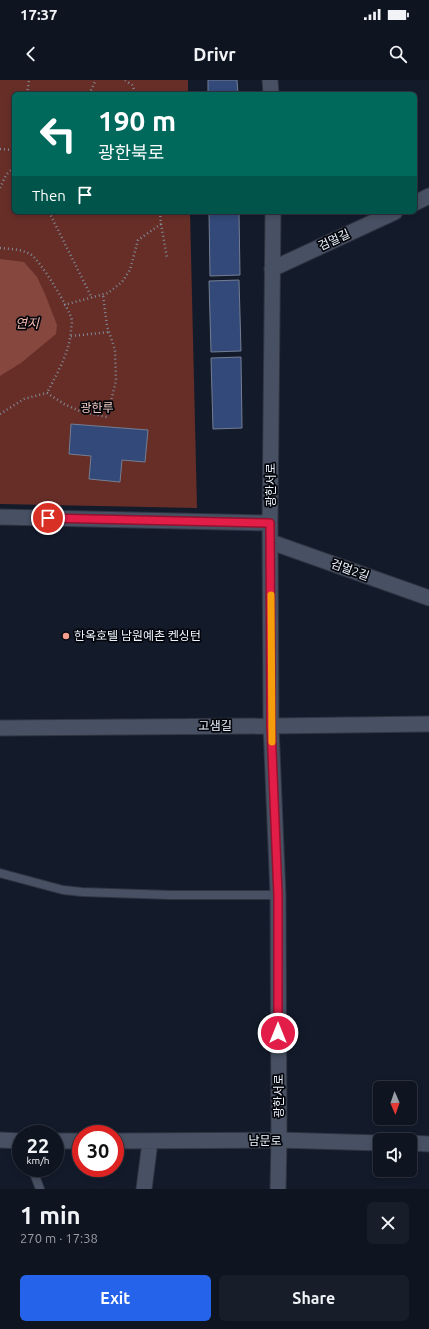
<!DOCTYPE html>
<html lang="en">
<head>
<meta charset="utf-8">
<style>
  body { margin:0; font-family:Ubuntu,"Noto Sans KR",sans-serif; background:#171d29; color:#f1f3f6; height:100vh; display:flex; flex-direction:column; font-size:15px; white-space:nowrap }
  * { box-sizing:border-box; margin:0 }
  p { font-size:13px; color:#9b9ea5 }
  .icon { flex:none; width:22px; height:22px; fill:none; stroke:currentColor; stroke-width:2; stroke-linecap:round; stroke-linejoin:round }
  .map { position:relative; height:1109px; overflow:hidden }
  .details { display:flex; flex-direction:column; background:#0e1420; flex:1 }
  .details>* { flex:none }
  .top-card { position:absolute; left:12px; top:12px; width:405px; height:122px; border-radius:6px; box-shadow:0 2px 6px #0003,0 0 0 1px #2e333e; background:#00695c; color:#fff; overflow:hidden }
  .needle { width:26px; rotate:178deg }
  .buttons { position:absolute; left:373px; top:1001px; display:grid; gap:8px }
  .buttons a { display:grid; place-items:center; width:44px; height:44px; border-radius:6px; background:#0e1420; box-shadow:0 2px 6px #0003,0 0 0 1px #2e333e; font-size:20px }
  .speed { position:absolute; left:12px; top:1045px; display:flex; gap:8px; font-size:20px; font-weight:700; text-align:center }
  .speed>* { display:grid; place-content:center; width:52px; height:52px; border-radius:50%; background:#0e1420; box-shadow:0 2px 6px #0003,0 0 0 1px #2e333e; line-height:1 }
  .speed small { font-size:10px; font-weight:400 }
  .speed .limit { border:6px solid #d22; background:#fff; color:#111 }
  .pin { position:absolute; display:grid; place-items:center; width:34px; height:34px; color:#fff; margin:-17px; border:2px solid #fff; border-radius:50%; box-shadow:0 1px 4px #0007 }
  .me { position:absolute; width:44px; margin:-22px; rotate:0deg; stroke-linejoin:round; filter:drop-shadow(0 0 3px #0008) }
  .turn { display:flex; align-items:center; gap:14px; height:84px; padding:0 20px; font-size:18px }
  .turn .icon { width:52px; height:52px; stroke-width:2.5 }
  .turn b { display:block; font-size:28px; line-height:34px }
  .then { display:flex; align-items:center; height:38px; padding:0 20px; background:#0003; gap:8px; font-size:15px }
  .round { display:grid; place-items:center; flex:none; width:42px; height:42px; border-radius:6px; background:#171d29 }
  .summary { display:flex; align-items:center; justify-content:space-between; height:68px; padding:0 20px }
  h1 { font-size:24px; font-weight:700; line-height:30px }
  .primary-button { display:flex; gap:8px; margin-top:auto; padding:8px 20px }
  .primary-button a { flex:1; height:46px; border-radius:6px; background:#2563eb; color:#fff; font-size:16px; font-weight:700; line-height:46px; text-align:center }
  .primary-button a+a { background:#171d29; color:#f1f3f6 }
  .status { display:flex; justify-content:space-between; align-items:center; height:28px; padding:0 20px; background:#0e1420; direction:ltr }
  .status svg { height:11px; fill:currentColor }
  header { display:flex; justify-content:space-between; align-items:center; height:52px; padding:0 20px; background:#0e1420; font-size:18px; font-weight:700 }
  .map>svg:first-child { display:block }
</style>
</head>
<body>
<div class="status"><b>17:37</b><svg viewBox="0 0 49 12"><path d="M0 12V9h3v3zM5 12V6h3v6zM10 12V3h3v9zM15 12V0h3v12zM26 1h20v11H26zM47 4h2v5h-2z"/></svg></div>
<header><svg class="icon" aria-label="back" viewBox="0 0 24 24"><path d="M15 5l-7 7 7 7"/></svg>Drivr<svg class="icon" aria-label="search" viewBox="0 0 24 24"><circle cx="10" cy="10" r="6"/><path d="M15 15l6 6"/></svg></header>
<div class="map">
<svg width="429" height="1109" viewBox="0 0 429 1109">
  <rect width="100%" height="100%" fill="#131b2b"/>
  <path fill="#662e27" d="M 0,0 L 188,0 L 188,14 L 14,14 L 14,132 L 190,132 L 197,428 L 0,424 Z"/>
  <path fill="#85473e" d="M 0,179 L 24,182 L 37,197 L 45,214 L 57,245 L 56,254 L 21,283 L 0,296 Z"/>
  <path fill="#324979" stroke="#747e92" d="M 208,0 L 237,0 L 238,14 L 208,14 Z
    M 209,132 L 239,132 L 240,195 L 210,196 Z
    M 239,200 L 241,271 L 211,272 L 209,201 Z
    M 241,277 L 242,348 L 213,349 L 211,278 Z
    M 71,344 L 148,350 L 145,382 L 122,380 L 120,402 L 89,399 L 91,376 L 69,374 Z"/>
  <g fill="none" stroke-linecap="round" stroke-linejoin="round">
    <defs>
      <path id="service" d="M 0,793 L 63,810 L 82,812 L 170,815 L 278,815
        M 32,1088 L 40,1109"/>
      <path id="minor" d="M 270,0 L 271,14
        M 415,123 L 429,116
        M 273,132 L 270,443 L 271,646 L 278,815 L 279,1060 L 278,1109
        M 272,189 L 395,132
        M 0,437 L 270,443
        M 271,462 L 429,518
        M 0,648 L 271,646 L 429,644
        M 0,1060 L 21,1061
        M 55,1061 L 81,1061
        M 115,1061 L 279,1060 L 380,1063
        M 410,1063 L 429,1064
        M 144,1109 L 150,1062"/>
    </defs>
    <use href="#service" stroke="#313441" stroke-width="10"/>
    <use href="#minor" stroke="#313441" stroke-width="17"/>
    <path stroke="#838a98" stroke-width="2.5" stroke-dasharray="1 3" stroke-linecap="butt" d="M 125,0 L 132,5 L 136,14
      M 27,14 L 29,0
      M 89,14 L 96,0
      M 0,69 L 14,70
      M 0,108 L 6,95 L 14,87
      M 49,132 L 92,218
      M 160,132 L 161,144 L 167,178
      M 0,168 C 10,169 21,169 30,174 C 39,178 71,231 72,241 C 72,244 71,248 71,251 C 69,274 57,293 47,313
      M 64,225 L 108,213 L 122,202 L 130,190 L 138,160 L 161,144
      M 71,256 L 109,252
      M 0,334 L 24,319 L 47,313 L 64,324 L 82,332 L 107,337 L 116,301 L 115,270 L 107,246 L 103,215"/>
    <use href="#service" stroke="#475163" stroke-width="8"/>
    <use href="#minor" stroke="#475163" stroke-width="15"/>
  </g>
  <g fill="none" stroke-linecap="round" stroke-linejoin="round">
    <defs>
      <path id="route" d="M 48,438 L 270,443 L 271,646 L 278,815 L 278,953"/>
    </defs>
    <use href="#route" stroke="#92132f" stroke-width="10"/>
    <use href="#route" stroke="#e11d48" stroke-width="7"/>
    <path stroke="#f59e0b" stroke-width="7" d="M 271,515 L 272,662"/>
  </g>
  <circle fill="#f59d8f" stroke="#04060c" stroke-width="1.5" cx="66" cy="556" r="4"/>
  <g text-anchor="middle" stroke-width="3.5" stroke-linejoin="round" paint-order="stroke">
    <g font-size="12" fill="#ecf2fe" stroke="#04060c">
      <text transform="translate(334 160) rotate(-25)" y="4">검멀길</text>
      <text transform="translate(271 405) rotate(-90)" y="4">광한서로</text>
      <text transform="translate(350 490) rotate(20)" y="4">검멀2길</text>
      <text x="215" y="650">고샘길</text>
      <text transform="translate(279 1016) rotate(-90)" y="4">광한서로</text>
      <text x="265" y="1065">남문로</text>
    </g>
    <g font-size="12" fill="#f2cac3" stroke="#04060c">
      <text x="97" y="332">광한루</text>
    </g>
    <g font-size="12" fill="#ecf2fe" stroke="#04060c" text-anchor="start">
      <text x="74" y="560">한옥호텔 남원예촌 켄싱턴</text>
    </g>
    <g font-size="13" font-style="italic" fill="#f4b9af" stroke="#04060c">
      <text x="27" y="248">연지</text>
    </g>
  </g>
</svg>
<div class="buttons">
<a><svg class="needle" viewBox="-14 -14 28 28"><path d="M0-13l5 13h-10z" fill="#e53935"/><path d="M0 13l5-13h-10z" fill="#9b9ea5"/></svg></a>
<a><svg class="icon" aria-label="sound" viewBox="0 0 24 24"><path d="M4 9h4l5-4v14l-5-4H4zM17 9q2 3 0 6"/></svg></a>
</div>
<div class="speed"><div>22<small>km/h</small></div><div class="limit">30</div></div>
<div class="pin" style="left:48px;top:438px;background:#d93025"><svg class="icon" aria-label="arrive" viewBox="0 0 24 24"><path d="M6 21V4h12l-3 4 3 4H6"/></svg></div>
<svg class="me" style="left:278px;top:953px" viewBox="-20 -20 40 40"><circle r="17" fill="#e11d48" stroke="#fff" stroke-width="3"/><path d="M0-11L8 9 0 5-8 9z" fill="#fff"/></svg>
<div class="top-card">
<div class="turn"><svg class="icon" aria-label="left" viewBox="0 0 24 24"><path d="M17 20v-9H6M10 6l-5 5 5 5"/></svg><div><b>190 m</b>광한북로</div></div>
<div class="then">Then<svg class="icon" aria-label="arrive" viewBox="0 0 24 24"><path d="M6 21V4h12l-3 4 3 4H6"/></svg></div>
</div>
</div>
<section class="details">
<div class="summary"><div><h1>1 min</h1><p>270 m · 17:38</p></div><a class="round"><svg class="icon" aria-label="close" viewBox="0 0 24 24"><path d="M6 6l12 12M18 6L6 18"/></svg></a></div>
<div class="primary-button"><a>Exit</a><a>Share</a></div>
</section>
</body>
</html>
